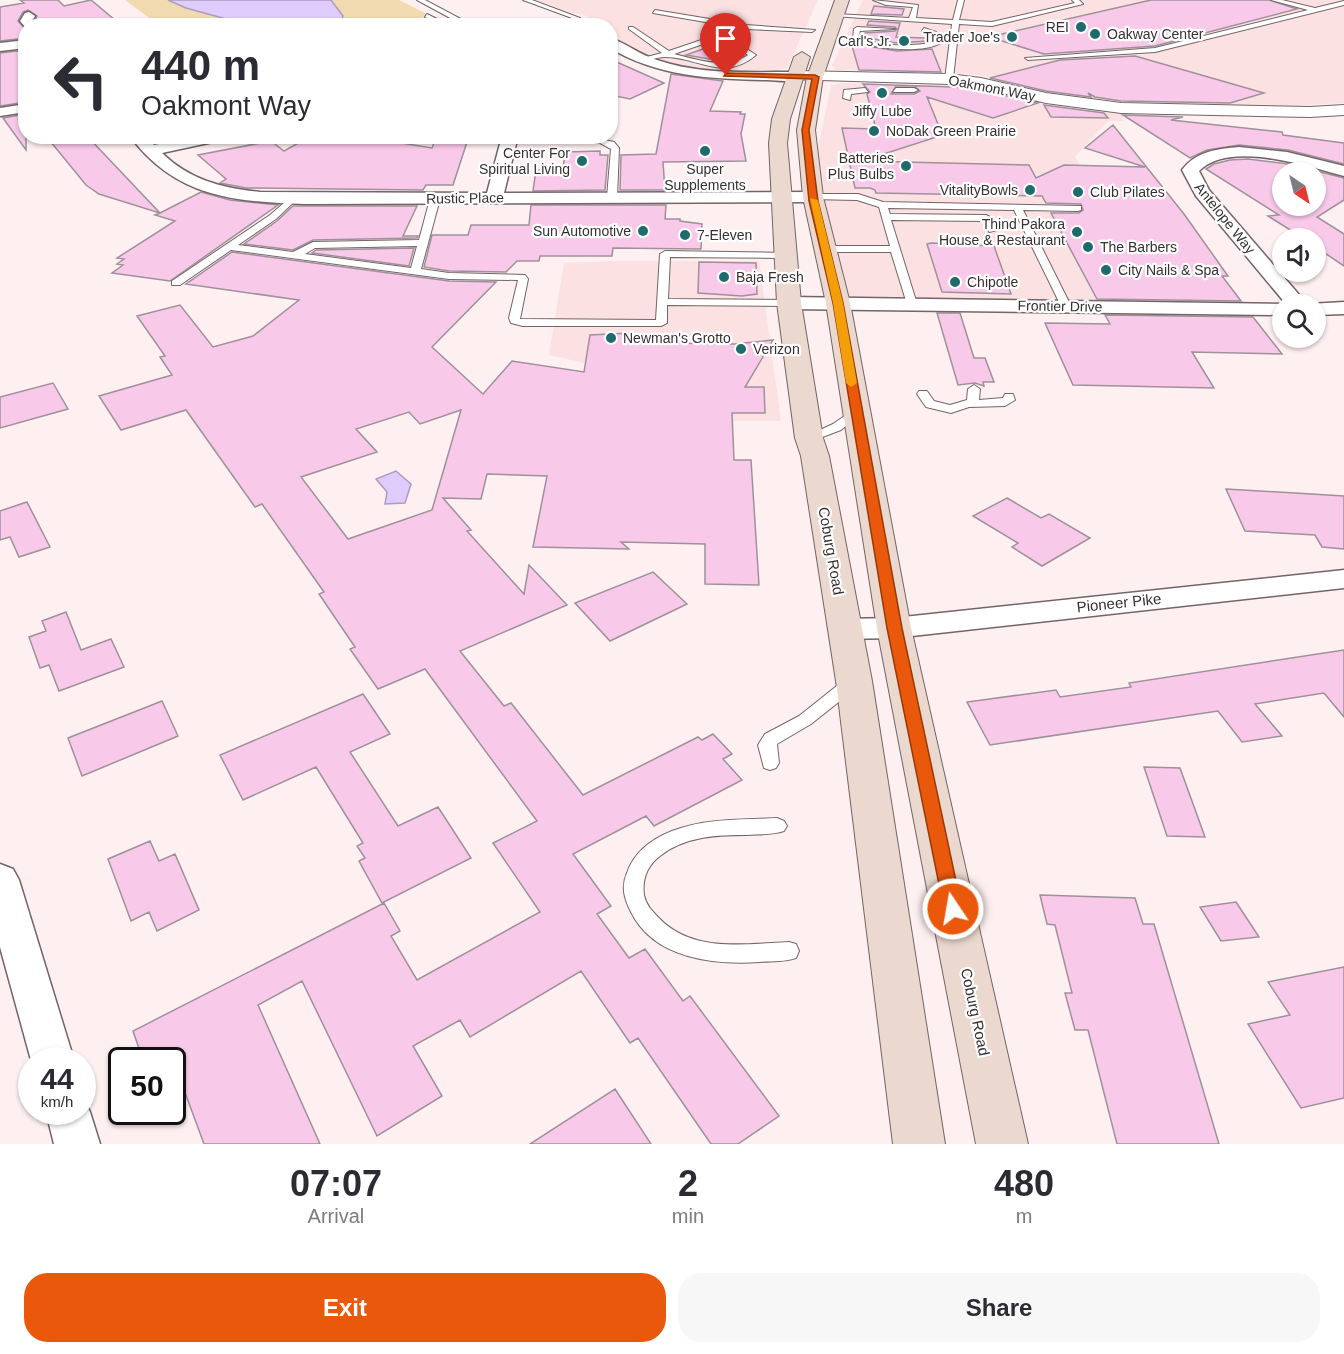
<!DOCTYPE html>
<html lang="en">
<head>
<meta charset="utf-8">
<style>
  body { margin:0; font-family:Helvetica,sans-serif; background:#f7f7f7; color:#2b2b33; height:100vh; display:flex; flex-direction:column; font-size:22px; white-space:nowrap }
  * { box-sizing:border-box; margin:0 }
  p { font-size:20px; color:#7c7c81 }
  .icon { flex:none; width:33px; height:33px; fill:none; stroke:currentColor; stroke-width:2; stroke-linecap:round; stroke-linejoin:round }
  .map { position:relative; height:1144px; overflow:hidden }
  .sheet { display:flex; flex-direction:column; background:#fff; flex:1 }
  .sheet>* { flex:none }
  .guide { position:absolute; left:18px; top:18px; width:600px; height:126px; border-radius:24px; box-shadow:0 2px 4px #0004; background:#fff; color:#2b2b33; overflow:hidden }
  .needle { width:39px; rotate:145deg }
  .buttons { position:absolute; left:1272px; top:162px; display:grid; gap:12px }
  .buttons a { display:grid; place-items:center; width:54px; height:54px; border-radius:50%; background:#fff; box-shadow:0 2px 4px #0004; font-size:30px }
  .speed { position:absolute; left:18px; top:1047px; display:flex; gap:12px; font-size:30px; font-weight:700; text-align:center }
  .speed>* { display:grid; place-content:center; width:78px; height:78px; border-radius:50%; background:#fff; box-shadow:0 2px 4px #0004; line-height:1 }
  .speed small { font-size:15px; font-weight:400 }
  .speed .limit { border:3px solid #111; border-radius:9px; background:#fff; color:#111 }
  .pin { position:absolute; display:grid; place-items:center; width:51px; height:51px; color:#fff; margin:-62px -26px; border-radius:50% 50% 50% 0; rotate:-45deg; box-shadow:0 0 6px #0007 }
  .pin .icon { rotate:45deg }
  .me { position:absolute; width:66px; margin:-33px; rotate:348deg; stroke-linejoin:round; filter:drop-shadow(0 0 4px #0008) }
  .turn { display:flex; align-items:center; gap:21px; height:126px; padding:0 24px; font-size:27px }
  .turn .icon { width:78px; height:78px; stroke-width:2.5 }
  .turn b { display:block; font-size:42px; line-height:51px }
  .eta { display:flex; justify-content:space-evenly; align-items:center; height:102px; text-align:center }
  .eta b { font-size:36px; font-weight:700; line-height:42px }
  .button { display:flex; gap:12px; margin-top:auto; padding:12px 24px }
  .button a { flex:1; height:69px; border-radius:24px; background:#ea580c; color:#fff; font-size:24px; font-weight:700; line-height:69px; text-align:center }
  .button a+a { background:#f7f7f7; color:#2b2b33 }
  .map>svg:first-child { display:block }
</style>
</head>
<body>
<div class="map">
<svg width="1344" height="1144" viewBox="0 0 1344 1144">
  <rect width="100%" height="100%" fill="#feeff0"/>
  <path fill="#fce1e3" d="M 536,0 L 818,0 L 787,68 L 775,71 L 703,69 L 656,60 L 641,53 L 611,34 L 610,26 L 584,24 L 590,20 L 587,16 L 560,10 Z
    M 863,0 L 1344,0 L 1344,103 L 1290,106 L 1161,104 L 1077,97 L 977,75 L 944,72 L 836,70 L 832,65 Z
    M 841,83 L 959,86 L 1049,106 L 1121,114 L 1124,121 L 1108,121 L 1075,157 L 1174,308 L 838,303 L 813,173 L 831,85 Z
    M 614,261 L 759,261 L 781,421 L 670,421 L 669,382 L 549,355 L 564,263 Z"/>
  <path fill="#f1dab0" d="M 125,0 L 399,0 L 431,16 L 374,26 L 159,25 Z"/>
  <path fill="#dfcbfc" stroke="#ad9cbf" stroke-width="1.5" d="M 168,0 L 331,0 L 343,16 L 341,22 L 319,26 L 248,25 L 186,8 Z
    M 396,471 L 411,484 L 405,503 L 385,504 L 387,492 L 376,479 Z"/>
  <path fill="#f9c9ea" stroke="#9e919a" stroke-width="1.5" fill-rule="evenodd" d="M 20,0 L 58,0 L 64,6 L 91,0 L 122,26 L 38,26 L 35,21 L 37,16 L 28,10 L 23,12 L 18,21 L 26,30 L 26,38 L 0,41 L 0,7 L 24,3 Z
    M 1151,0 L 1269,0 L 1297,9 L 1155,46 L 1044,54 L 989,37 Z
    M 874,6 L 904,9 L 902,15 L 871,14 Z
    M 869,21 L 900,23 L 896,37 L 925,38 L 929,41 L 896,43 L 867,38 L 863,37 L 865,33 L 895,31 L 897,29 L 895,27 L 867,25 Z
    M 706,45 L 735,52 L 733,59 L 721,61 L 686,55 L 703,49 Z
    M 861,45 L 897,51 L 932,49 L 941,72 L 859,70 L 852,46 Z
    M 26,50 L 26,102 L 0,106 L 0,53 Z
    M 1135,56 L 1264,93 L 1230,103 L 1121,101 L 1095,97 L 1088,93 L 1091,97 L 1046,91 L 990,78 L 1060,60 Z
    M 610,59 L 664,83 L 630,99 L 610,95 Z
    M 671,74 L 723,81 L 710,111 L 741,112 L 740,114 L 745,114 L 741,134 L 746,161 L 663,162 L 665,190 L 620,190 L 621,155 L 656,154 Z
    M 863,84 L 953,87 L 981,90 L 1038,103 L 993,118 L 927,97 L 940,129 L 946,129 L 946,134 L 862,161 L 1029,165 L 1036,178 L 1064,165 L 1145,167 L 1085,148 L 1113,125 L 1184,214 L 1228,276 L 1222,276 L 1241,301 L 1097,299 L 1051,213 L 1079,213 L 1083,210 L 1081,204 L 1046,203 L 1042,196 L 876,193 L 875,190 L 870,188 L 855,188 L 842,128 L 876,129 L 867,94 L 870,92 ZM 896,86 L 914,86 L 920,91 L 914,94 L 891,94 Z
    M 1044,105 L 1104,113 L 1108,118 L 1051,117 Z
    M 26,114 L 26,150 L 3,118 Z
    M 1123,115 L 1183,117 L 1171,120 L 1282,132 L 1283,135 L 1344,143 L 1344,164 L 1288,150 L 1239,145 L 1207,150 L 1190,158 Z
    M 46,136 L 87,136 L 160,213 L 201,192 L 230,200 L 278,205 L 170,281 L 112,273 L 123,265 L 117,264 L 124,259 L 117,258 L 175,221 L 155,215 L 160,213 L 99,194 L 86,185 Z
    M 327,136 L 358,136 L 432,148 L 434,143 L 467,142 L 453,185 L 426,185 L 423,190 L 246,188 L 220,183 L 226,179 L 198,155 L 271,141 L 284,151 L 309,137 L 322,139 Z
    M 600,151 L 600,155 L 608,155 L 605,190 L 533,191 L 536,170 L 563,170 L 565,152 Z
    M 1248,159 L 1289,164 L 1344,178 L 1344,200 L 1317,217 L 1344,234 L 1344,266 L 1316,247 L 1316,238 L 1303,238 L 1268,216 L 1279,215 L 1206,169 L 1214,164 L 1230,160 ZM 1282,172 L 1316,172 L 1316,206 L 1282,206 Z
    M 531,205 L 666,205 L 665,219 L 680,219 L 680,221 L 702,224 L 701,249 L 613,248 L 612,256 L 540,256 L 539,261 L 517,261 L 506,272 L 449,271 L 424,267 L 432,235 L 468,235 L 471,225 L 529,225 Z
    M 293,206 L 417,206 L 403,236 L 418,236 L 417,238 L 313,240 L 293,250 L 244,244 L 277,221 Z
    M 931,243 L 994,246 L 1011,294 L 942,292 L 927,244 Z
    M 414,248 L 409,266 L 312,253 L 316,250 Z
    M 232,252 L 449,281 L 496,282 L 432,347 L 483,394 L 512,361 L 584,372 L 590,335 L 630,333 L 629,340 L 668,343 L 735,344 L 773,340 L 745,387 L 764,387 L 765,413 L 732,413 L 734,460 L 751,460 L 759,585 L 705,584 L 705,544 L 621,542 L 629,549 L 533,547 L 547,476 L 487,474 L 481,499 L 443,498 L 471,530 L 467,531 L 524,594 L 529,565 L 567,605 L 460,651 L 504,706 L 511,703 L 583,795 L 698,737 L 702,740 L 713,734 L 732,754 L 723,759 L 742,780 L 654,826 L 646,816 L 573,854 L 611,906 L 597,914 L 629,958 L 645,949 L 683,1001 L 690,996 L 779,1116 L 738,1144 L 711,1144 L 638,1038 L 630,1043 L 581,971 L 470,1037 L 460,1020 L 413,1046 L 442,1096 L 377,1136 L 302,981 L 258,1005 L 320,1144 L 204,1144 L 173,1060 L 143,1060 L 133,1031 L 384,903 L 400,931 L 391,936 L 417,980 L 540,912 L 493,843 L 537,821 L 425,669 L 378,689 L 350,649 L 355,647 L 319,594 L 324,592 L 262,504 L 255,507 L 186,410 L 121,430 L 99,396 L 172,375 L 160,357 L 165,356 L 137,316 L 180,305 L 213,347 L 253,336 L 299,300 L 186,284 ZM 461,410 L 432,510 L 348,539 L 301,477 L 377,452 L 356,429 L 409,412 L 420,424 Z
    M 699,262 L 756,263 L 757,294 L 742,296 L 698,293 Z
    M 937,313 L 960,313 L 974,358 L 985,358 L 994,382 L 983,382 L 984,386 L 975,383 L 958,385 Z
    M 1105,315 L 1253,317 L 1282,354 L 1192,352 L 1214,388 L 1073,385 L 1045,323 L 1110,324 Z
    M 53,383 L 68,409 L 0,428 L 0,397 Z
    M 1226,489 L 1344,496 L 1344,549 L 1322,547 L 1315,535 L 1245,531 Z
    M 1007,498 L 1041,518 L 1049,514 L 1090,538 L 1042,566 L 1012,547 L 1018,543 L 973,516 Z
    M 27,502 L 50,547 L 19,557 L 10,537 L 0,540 L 0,511 Z
    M 653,572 L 687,604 L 610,641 L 575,603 Z
    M 66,612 L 81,650 L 111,639 L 124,667 L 59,691 L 49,665 L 40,668 L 29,637 L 46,631 L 42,621 Z
    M 1344,650 L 1344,717 L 1324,693 L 1255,704 L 1282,736 L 1242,742 L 1218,711 L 990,745 L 967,702 L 1056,690 L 1060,697 L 1131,687 L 1129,683 Z
    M 363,694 L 390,734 L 350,752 L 398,826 L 438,807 L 471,858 L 382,903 L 359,861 L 365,858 L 357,846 L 363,843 L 316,767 L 243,800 L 220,755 Z
    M 162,701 L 178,736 L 82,776 L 68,738 Z
    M 1144,767 L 1180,768 L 1205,837 L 1167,836 Z
    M 150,841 L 159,861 L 175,854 L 199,910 L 157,931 L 149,912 L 131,921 L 108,859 Z
    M 1040,895 L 1135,898 L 1143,924 L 1154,924 L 1219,1144 L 1117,1144 L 1088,1030 L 1075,1030 L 1065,993 L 1072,993 L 1055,925 L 1047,924 Z
    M 1236,902 L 1259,937 L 1221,941 L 1200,907 Z
    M 1344,967 L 1344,1098 L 1301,1108 L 1248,1024 L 1290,1015 L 1268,982 Z
    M 615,1089 L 651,1144 L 530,1144 Z"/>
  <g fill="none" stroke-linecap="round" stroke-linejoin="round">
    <defs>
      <path id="service" d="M 417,0 L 425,0 L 474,26 L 465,26 Z
        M 523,0 L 532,0 L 580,18 L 570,26 L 564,26 L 572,18 Z
        M 873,0 L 918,5 L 916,18 L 953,20 L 958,0 L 964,0 L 959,20 L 992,22 L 1075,3 L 1072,0 L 1079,0 L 1083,4 L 992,26 L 959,24 L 953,79 L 949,81 L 945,79 L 952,24 L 833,16 L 836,14 L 909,18 L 913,7 L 886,5 Z
        M 1271,0 L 1282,0 L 1315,8 L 1344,1 L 1344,5 L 1155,52 L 1028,60 L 1025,58 L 1155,48 L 1308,10 Z
        M 655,10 L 746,25 L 815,30 L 812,32 L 746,29 L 653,13 Z
        M 427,14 L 449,25 L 450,26 L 441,26 L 425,17 Z
        M 629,27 L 633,27 L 669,51 L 716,35 L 719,37 L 712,40 L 747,49 L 756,55 C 723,83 697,56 664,57 C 657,57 649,61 641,62 L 639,59 L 662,53 L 629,29 ZM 706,43 L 743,52 L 748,55 C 725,70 699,60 674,54 Z
        M 857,27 L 895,29 L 860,31 L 858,37 C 879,47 912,47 934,42 L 931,34 L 922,31 L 924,28 L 936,32 L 941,43 C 922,54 872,49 853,39 L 854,29 Z
        M 865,88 L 868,92 L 851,94 L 850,100 L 843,98 L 844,90 Z
        M 896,88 L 914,88 L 918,90 L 914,92 L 893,92 Z
        M 509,139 L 600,139 L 614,142 L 619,148 L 617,197 L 612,200 L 607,197 L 611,149 L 600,143 L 506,143 L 506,139 Z
        M 813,194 L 858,194 L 883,202 L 1081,206 L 1081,210 L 1078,211 L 1023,210 L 1071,306 L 1066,309 L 1061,306 L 1014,210 L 888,208 L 890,214 L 986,215 L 992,218 L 997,230 L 989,232 L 984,221 L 891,220 L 917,304 L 912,307 L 907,304 L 891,252 L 825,252 L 820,249 L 825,246 L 890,246 L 879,207 L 857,200 L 810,199 L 808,197 Z
        M 292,196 L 297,199 L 276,219 L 238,245 L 293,252 L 313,242 L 419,240 L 430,199 L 435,196 L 440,199 L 421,269 L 449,273 L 525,275 L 528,279 L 520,319 L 656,320 L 660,254 L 665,251 L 789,253 L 789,257 L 785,258 L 670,257 L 668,299 L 789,300 L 794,303 L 789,306 L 667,305 L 667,323 L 661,326 L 523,326 L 511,323 L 509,318 L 518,280 L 449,279 L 231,250 L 180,285 L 172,285 L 172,281 L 270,215 ZM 417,246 L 411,268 L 305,254 L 315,248 Z
        M 974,385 L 980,389 L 979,400 L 1003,398 L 1005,394 L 1013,394 L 1015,400 L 1005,406 L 969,407 L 951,413 L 926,407 L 917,394 L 919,391 L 927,391 L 934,401 L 950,405 L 967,400 L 968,389 Z
        M 856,408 L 862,412 L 841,430 L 809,442 L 803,438 L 833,424 Z
        M 854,675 L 860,677 L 862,681 L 860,685 L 811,724 L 777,744 L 779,763 L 776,768 L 770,770 L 764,768 L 758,745 L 765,734 L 799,716 L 848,677 Z
        M 777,818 L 784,821 L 787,826 L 784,831 C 772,835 760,834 747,835 C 718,835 685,836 660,856 C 647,866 642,879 644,895 C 646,905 652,911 659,918 C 692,953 745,944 789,942 L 796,944 L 799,951 L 796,958 C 785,962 772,961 760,962 C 714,965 654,959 631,912 C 624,898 621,887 627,873 C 634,852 652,839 672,831 C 706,818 742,820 777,818 Z"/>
      <path id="minor" d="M 29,12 L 35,16 L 32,21 L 36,26 L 26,26 L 26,28 L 20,21 L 25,13 Z
        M 517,22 L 569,22 L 575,26 L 511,26 Z
        M 610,38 C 626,43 640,55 657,60 C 700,75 750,72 795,72 L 802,76 C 795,84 777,80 767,80 C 712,79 658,77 610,48 Z
        M 26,40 L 26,48 L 0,51 L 0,43 Z
        M 26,104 L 26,112 L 0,116 L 0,108 Z
        M 130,136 L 146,136 L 154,145 L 197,136 L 229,136 L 227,139 L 162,153 C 190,180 222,188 260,192 L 487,193 L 502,136 L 518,136 L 504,193 L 813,192 L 819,193 L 822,197 L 819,201 L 813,202 L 305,204 C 234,202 175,197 130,136 Z
        M 1239,147 L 1287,152 L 1344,166 L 1344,176 C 1306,166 1230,140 1199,171 L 1209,190 L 1307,304 L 1282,304 L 1282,315 L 789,309 L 782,307 L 779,303 L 782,299 L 789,297 L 1286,304 L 1196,196 L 1182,170 C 1196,151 1217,149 1239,147 Z
        M 1344,302 L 1344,314 L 1316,315 L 1316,304 L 1309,304 Z
        M 1344,570 L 1344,588 L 894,638 L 844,639 L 833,636 L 829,629 L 833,622 L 844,619 L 894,618 Z
        M 0,864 L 13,869 L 19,880 L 74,1060 L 31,1060 L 0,947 Z
        M 82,1096 L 90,1112 L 100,1144 L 54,1144 L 46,1112 L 82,1112 Z"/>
      <path id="tertiary" d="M 795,71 L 949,74 L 981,78 L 1046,93 L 1121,103 L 1310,107 L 1344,105 L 1344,115 L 1310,117 L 1121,113 L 1046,103 L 981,88 L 949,84 L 789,79 L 787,76 Z"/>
      <path id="secondary" d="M 835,0 L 849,0 L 823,77 L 815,130 L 823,197 L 850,303 L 911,628 L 1028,1144 L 976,1144 L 877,628 L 826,303 L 803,197 L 797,130 L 807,77 Z
        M 802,52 L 810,57 L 790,119 L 787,143 L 801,303 L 823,438 L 829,456 L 872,681 L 945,1144 L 893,1144 L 836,681 L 801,456 L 795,438 L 777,303 L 769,143 L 772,119 L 794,57 Z"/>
    </defs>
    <use href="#service" stroke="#746465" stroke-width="2"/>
    <use href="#minor" stroke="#746465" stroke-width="3"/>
    <use href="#tertiary" stroke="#746465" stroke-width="2"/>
    <use href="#secondary" stroke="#746465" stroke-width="2"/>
    <use href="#service" fill="#fff" fill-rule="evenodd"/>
    <use href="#minor" fill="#fff" fill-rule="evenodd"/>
    <use href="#tertiary" fill="#fff" fill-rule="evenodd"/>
    <use href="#secondary" fill="#ebd8ce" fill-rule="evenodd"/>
  </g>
  <path fill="#ea580c" stroke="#983908" stroke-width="1.5" d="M 726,73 L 815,75 L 819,77 L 809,130 L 818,201 L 843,303 L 902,628 L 962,909 L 960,915 L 953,917 L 947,915 L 944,909 L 887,628 L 833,303 L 809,201 L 802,130 L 812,79 L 724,76 Z"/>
  <path fill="#f59e0b" d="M 810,198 L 818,200 L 843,303 L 857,383 L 851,387 L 846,383 L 833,303 Z"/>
  <g fill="#1e6b6e" stroke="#fff" stroke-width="2">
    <circle cx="1081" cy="27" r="6"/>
    <circle cx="1095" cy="34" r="6"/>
    <circle cx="1012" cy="37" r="6"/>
    <circle cx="904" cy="41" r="6"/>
    <circle cx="882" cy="93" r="6"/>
    <circle cx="874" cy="131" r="6"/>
    <circle cx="705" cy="151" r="6"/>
    <circle cx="582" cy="161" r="6"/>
    <circle cx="906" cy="166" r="6"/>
    <circle cx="1030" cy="190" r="6"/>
    <circle cx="1078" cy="192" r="6"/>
    <circle cx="643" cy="231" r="6"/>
    <circle cx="1077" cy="232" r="6"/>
    <circle cx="685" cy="235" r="6"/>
    <circle cx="1088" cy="247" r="6"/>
    <circle cx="1106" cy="270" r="6"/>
    <circle cx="724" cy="277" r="6"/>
    <circle cx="955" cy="282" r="6"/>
    <circle cx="611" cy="338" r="6"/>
    <circle cx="741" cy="349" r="6"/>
  </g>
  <g text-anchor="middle" stroke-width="4.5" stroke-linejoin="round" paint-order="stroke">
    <g font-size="14" fill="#373031" stroke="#fff" text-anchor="start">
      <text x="1069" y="32" text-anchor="end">REI</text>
      <text x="1107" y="39">Oakway Center</text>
      <text x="1000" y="42" text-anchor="end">Trader Joe's</text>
      <text x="892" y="46" text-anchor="end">Carl's Jr.</text>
      <text x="882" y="116" text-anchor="middle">Jiffy Lube</text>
      <text x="886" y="136">NoDak Green Prairie</text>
      <text x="570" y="158" text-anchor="end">Center For<tspan x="570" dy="16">Spiritual Living</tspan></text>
      <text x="894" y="163" text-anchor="end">Batteries<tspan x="894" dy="16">Plus Bulbs</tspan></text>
      <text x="705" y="174" text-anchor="middle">Super<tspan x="705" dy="16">Supplements</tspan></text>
      <text x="1018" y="195" text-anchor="end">VitalityBowls</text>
      <text x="1090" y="197">Club Pilates</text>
      <text x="1065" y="229" text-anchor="end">Thind Pakora<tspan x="1065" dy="16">House &amp; Restaurant</tspan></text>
      <text x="631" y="236" text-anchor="end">Sun Automotive</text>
      <text x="697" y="240">7-Eleven</text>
      <text x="1100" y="252">The Barbers</text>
      <text x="1118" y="275">City Nails &amp; Spa</text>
      <text x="736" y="282">Baja Fresh</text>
      <text x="967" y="287">Chipotle</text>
      <text x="623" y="343">Newman's Grotto</text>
      <text x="753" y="354">Verizon</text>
    </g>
    <g font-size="14" fill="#373031" stroke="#fff">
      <text transform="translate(992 88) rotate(11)" y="5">Oakmont Way</text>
      <text transform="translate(465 198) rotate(-1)" y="5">Rustic Place</text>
      <text transform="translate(1225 218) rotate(51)" y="5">Antelope Way</text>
      <text transform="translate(1060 306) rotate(1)" y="5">Frontier Drive</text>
    </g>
    <g font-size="15" fill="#373031" stroke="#fff">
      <text transform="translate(831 551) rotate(80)" y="5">Coburg Road</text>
      <text transform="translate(1119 603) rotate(-6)" y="5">Pioneer Pike</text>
      <text transform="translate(975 1012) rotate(78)" y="5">Coburg Road</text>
    </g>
  </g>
</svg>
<div class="buttons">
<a><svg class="needle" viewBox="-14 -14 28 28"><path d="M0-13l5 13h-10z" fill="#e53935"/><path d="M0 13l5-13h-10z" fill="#7c7c81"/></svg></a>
<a><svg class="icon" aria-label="sound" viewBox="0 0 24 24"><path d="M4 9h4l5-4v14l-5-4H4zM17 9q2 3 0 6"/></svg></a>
<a><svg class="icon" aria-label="search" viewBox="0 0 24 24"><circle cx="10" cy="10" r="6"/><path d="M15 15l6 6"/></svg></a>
</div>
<div class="speed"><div>44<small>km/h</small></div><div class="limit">50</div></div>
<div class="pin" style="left:726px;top:75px;background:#d93025"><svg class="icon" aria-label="arrive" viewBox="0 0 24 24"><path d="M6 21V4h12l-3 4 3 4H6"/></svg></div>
<svg class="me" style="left:953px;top:909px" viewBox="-20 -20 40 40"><circle r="17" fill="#ea580c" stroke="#fff" stroke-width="3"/><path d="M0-11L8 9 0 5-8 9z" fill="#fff"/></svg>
<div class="guide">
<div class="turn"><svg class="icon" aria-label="left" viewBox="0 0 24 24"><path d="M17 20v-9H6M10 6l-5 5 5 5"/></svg><div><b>440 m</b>Oakmont Way</div></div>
</div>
</div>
<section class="sheet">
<div class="eta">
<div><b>07:07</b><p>Arrival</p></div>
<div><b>2</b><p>min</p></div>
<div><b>480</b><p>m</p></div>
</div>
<div class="button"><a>Exit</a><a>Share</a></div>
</section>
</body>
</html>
